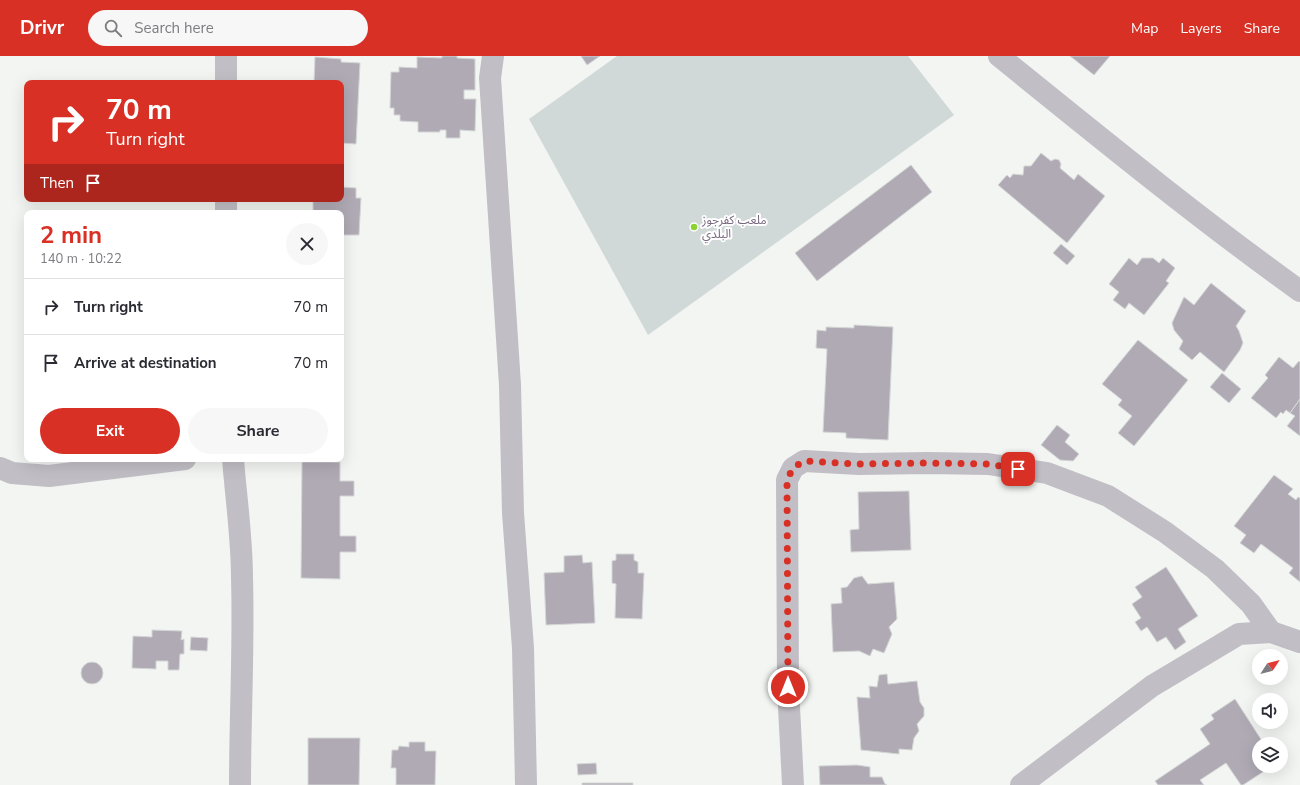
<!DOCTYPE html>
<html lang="en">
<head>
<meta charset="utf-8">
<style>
  body { margin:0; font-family:"Nunito Sans","Noto Sans Arabic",sans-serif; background:#f7f7f7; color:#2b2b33; height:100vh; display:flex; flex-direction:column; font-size:15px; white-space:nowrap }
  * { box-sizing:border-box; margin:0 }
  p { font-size:13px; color:#7c7c81 }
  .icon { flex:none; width:22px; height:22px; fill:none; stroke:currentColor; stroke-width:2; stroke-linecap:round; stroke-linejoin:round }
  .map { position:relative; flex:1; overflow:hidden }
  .side { position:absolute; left:24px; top:154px; width:320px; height:252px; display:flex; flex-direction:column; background:#fff; border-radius:8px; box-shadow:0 4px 16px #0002 }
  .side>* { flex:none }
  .hud { position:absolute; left:24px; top:24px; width:320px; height:122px; border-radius:8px; box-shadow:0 4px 16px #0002; background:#d93025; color:#fff; overflow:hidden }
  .needle { width:26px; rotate:54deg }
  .controls { position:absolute; left:1252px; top:593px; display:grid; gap:8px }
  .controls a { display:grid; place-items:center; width:36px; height:36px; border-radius:50%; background:#fff; box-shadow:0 4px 16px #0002; font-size:20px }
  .pin { position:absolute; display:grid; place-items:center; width:34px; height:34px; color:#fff; margin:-17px; border-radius:8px; box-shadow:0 2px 6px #0006 }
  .me { position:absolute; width:44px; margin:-22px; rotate:0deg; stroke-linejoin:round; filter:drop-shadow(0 0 3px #0008) }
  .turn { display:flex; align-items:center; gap:14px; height:84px; padding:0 16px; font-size:18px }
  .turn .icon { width:52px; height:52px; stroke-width:2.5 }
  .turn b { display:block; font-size:28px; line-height:34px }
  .then { display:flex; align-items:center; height:38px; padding:0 16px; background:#0003; gap:8px; font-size:15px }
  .round { display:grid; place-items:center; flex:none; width:42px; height:42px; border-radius:21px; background:#f7f7f7 }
  .summary { display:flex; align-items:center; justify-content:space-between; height:68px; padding:0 16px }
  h1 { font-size:24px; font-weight:700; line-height:30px; color:#d93025 }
  .action { display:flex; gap:8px; margin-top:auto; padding:8px 16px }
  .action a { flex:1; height:46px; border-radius:24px; background:#d93025; color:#fff; font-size:16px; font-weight:700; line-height:46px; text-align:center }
  .action a+a { background:#f7f7f7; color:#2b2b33 }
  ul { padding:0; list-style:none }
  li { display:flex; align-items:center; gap:12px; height:56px; padding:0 16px; border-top:1px solid #e1e1e2 }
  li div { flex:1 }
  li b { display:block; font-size:15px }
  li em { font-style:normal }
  header { display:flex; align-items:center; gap:24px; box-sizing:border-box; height:56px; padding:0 20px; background:#d93025; color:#fff }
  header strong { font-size:19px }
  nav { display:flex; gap:22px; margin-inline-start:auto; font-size:14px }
  .search { width:280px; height:36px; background:#f7f7f7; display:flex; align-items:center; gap:10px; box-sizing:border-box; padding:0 14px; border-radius:22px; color:#7c7c81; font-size:15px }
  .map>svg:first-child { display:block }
</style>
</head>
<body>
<header>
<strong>Drivr</strong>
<div class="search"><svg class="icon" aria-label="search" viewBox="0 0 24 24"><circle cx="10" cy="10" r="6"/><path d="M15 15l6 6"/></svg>Search here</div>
<nav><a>Map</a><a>Layers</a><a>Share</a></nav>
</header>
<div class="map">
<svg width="1300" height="729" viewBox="0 0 1300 729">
  <rect width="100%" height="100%" fill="#f2f5f2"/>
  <path fill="#d1d9d8" d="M 617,0 L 908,0 L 954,59 L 648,279 L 529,63 Z"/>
  <path fill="#b0aab5" stroke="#d4d6d5" d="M 442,0 L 457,0 L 457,2 L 475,3 L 475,34 L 464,34 L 464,43 L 476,43 L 475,75 L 460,74 L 460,82 L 446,82 L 446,74 L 440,74 L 440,76 L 418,76 L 418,66 L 400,65 L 400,59 L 394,59 L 394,52 L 390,52 L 391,16 L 399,16 L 399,11 L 417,12 L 417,1 L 442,2 Z
    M 581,0 L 600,0 L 587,9 Z
    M 1070,0 L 1110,0 L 1094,19 Z
    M 315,1 L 341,3 L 341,6 L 360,7 L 356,88 L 342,87 L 341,93 L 341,27 L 314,27 Z
    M 1041,97 L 1051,105 L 1055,103 L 1059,104 L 1061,108 L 1060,112 L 1074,124 L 1078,118 L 1105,140 L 1067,187 L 998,129 L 1007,119 L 1010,122 L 1013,118 L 1023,119 L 1024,110 L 1031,110 Z
    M 911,109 L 932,136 L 817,225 L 795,197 Z
    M 341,131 L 356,132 L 356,142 L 361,142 L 359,179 L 341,179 L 341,157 L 313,157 L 313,143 L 341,143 Z
    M 1061,188 L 1075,200 L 1067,209 L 1053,197 Z
    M 1129,202 L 1137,209 L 1142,202 L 1153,202 L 1159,207 L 1163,202 L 1175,212 L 1166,225 L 1169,227 L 1144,259 L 1129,247 L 1125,253 L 1113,244 L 1119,236 L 1109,228 Z
    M 1211,227 L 1246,255 L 1236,270 L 1239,275 L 1243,287 L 1240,294 L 1224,316 L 1200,296 L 1192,304 L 1179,293 L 1183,285 L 1174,274 L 1172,267 L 1184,241 L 1194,249 Z
    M 854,269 L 893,271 L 888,384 L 846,382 L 846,377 L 823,376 L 827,293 L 816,292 L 817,274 L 826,275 L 826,271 L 854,272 Z
    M 1138,284 L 1188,324 L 1134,390 L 1118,377 L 1132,360 L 1118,349 L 1122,344 L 1102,328 Z
    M 1279,301 L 1293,312 L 1299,305 L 1300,306 L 1300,343 L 1290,357 L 1286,354 L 1283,358 L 1281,356 L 1276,362 L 1251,342 L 1268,322 L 1265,319 Z
    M 1222,317 L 1241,333 L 1229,347 L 1210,331 Z
    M 1300,343 L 1300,380 L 1287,370 L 1295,360 L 1290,357 Z
    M 1057,369 L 1070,379 L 1065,386 L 1079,398 L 1073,405 L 1060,404 L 1041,389 Z
    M 302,406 L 340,406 L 340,425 L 354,425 L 354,440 L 340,440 L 340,480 L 356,480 L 356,496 L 340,496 L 340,523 L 301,522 Z
    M 1274,419 L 1293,433 L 1288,438 L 1296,444 L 1298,441 L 1300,442 L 1300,526 L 1289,517 L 1293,512 L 1261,488 L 1254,497 L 1240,487 L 1246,479 L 1234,470 Z
    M 909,435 L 911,494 L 851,496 L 850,474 L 859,473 L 858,436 Z
    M 616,498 L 634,498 L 634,504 L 638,506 L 638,517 L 644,517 L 642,563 L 615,562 L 616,528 L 612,527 L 612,505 L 616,504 Z
    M 582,499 L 583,507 L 592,506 L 595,567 L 546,569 L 544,517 L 564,516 L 564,500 Z
    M 1166,511 L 1198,560 L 1178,573 L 1186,586 L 1175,594 L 1166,581 L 1157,586 L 1147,571 L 1141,575 L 1135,566 L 1141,562 L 1132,548 L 1142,541 L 1135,531 Z
    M 862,520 L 868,528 L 894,526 L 897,563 L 889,571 L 892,578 L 884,597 L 873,593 L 870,600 L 859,595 L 833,596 L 831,548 L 842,547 L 841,532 L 847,531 L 854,522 Z
    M 152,574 L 182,575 L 181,584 L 184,583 L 184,598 L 180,598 L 179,614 L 168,614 L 168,605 L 156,605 L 156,613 L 132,612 L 133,580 L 152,581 Z
    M 191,581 L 208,582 L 207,595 L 190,594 Z
    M81 617a11 11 0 1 1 22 0a11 11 0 1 1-22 0Z
    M 887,618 L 888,628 L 917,625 L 920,646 L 924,652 L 924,660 L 917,668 L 919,675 L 914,682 L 912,694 L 899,693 L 899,698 L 861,694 L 857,641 L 870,642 L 869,630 L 877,631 L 879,619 Z
    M 1235,643 L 1264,688 L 1259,688 L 1259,710 L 1272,710 L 1243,729 L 1241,729 L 1226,707 L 1200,724 L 1204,729 L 1158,729 L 1155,725 L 1210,688 L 1200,673 L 1214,663 L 1211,659 Z
    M 308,682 L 360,682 L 359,729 L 308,729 Z
    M 409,686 L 425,686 L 425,695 L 436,695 L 435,729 L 396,729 L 396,712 L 391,712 L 392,694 L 398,694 L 399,690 L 409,691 Z
    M 596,707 L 597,718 L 578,719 L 577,708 Z
    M 857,709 L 870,711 L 870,721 L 882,721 L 885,728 L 887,729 L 820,729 L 819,710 Z
    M 582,727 L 633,727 L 633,729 L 582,729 Z"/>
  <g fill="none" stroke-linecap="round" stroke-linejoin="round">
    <path stroke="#c2bec5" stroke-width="22" d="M 493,0 L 490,22 L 510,329 L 513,457 L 523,592 L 526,729
      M 999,0 C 1098,80 1197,161 1300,235
      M 226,27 L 226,0
      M 226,143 L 226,157
      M 233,403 C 236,442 242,482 242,522 C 244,591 240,660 240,729
      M 0,412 L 12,417 L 49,420 L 185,403
      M 793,729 L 788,631 L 787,424 L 793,412 L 804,405 L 859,408 L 928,407 L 988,408 L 1047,417 L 1108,440 L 1165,476 L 1215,513 L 1251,548 L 1271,576 L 1300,586
      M 1021,729 L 1152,630 L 1239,578 L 1271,576"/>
  </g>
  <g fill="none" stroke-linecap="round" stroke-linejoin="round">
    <path stroke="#d93025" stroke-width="7" stroke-dasharray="0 12.6" d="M 788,631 L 787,424 L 793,412 L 804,405 L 859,408 L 928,407 L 988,408 L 1018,413"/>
  </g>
  <circle fill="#8bd234" stroke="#fff" stroke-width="1.5" cx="694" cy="171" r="4"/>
  <g text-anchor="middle" stroke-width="4" stroke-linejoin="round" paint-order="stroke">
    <g font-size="12" fill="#776780" stroke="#fff" text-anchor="start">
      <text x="702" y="168">ملعب كفرجوز<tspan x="702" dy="14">البلدي</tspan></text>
    </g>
  </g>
</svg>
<div class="controls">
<a><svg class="needle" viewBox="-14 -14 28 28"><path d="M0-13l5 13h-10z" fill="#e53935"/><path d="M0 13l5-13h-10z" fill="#7c7c81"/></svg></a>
<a><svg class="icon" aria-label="sound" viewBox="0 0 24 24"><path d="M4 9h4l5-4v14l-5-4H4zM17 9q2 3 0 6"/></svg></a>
<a><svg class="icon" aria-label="layers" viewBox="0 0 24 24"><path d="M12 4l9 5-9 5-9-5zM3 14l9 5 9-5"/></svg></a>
</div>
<div class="pin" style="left:1018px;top:413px;background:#d93025"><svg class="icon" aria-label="arrive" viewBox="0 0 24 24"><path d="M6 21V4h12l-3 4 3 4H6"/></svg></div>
<svg class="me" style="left:788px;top:631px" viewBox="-20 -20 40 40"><circle r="17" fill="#d93025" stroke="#fff" stroke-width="3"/><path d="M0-11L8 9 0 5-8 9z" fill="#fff"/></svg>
<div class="hud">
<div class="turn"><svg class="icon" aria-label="right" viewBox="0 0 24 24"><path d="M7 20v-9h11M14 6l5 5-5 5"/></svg><div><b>70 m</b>Turn right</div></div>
<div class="then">Then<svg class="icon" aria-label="arrive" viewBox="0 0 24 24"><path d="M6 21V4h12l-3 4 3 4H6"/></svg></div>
</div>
<section class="side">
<div class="summary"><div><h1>2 min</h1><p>140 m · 10:22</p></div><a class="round"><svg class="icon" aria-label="close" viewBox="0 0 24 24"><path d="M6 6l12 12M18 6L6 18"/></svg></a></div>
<ul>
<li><svg class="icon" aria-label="right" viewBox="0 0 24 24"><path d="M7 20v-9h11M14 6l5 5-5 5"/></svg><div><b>Turn right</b></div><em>70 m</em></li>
<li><svg class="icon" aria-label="arrive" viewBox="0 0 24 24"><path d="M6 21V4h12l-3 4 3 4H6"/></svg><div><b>Arrive at destination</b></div><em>70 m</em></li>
</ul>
<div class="action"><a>Exit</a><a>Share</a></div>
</section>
</div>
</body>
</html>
